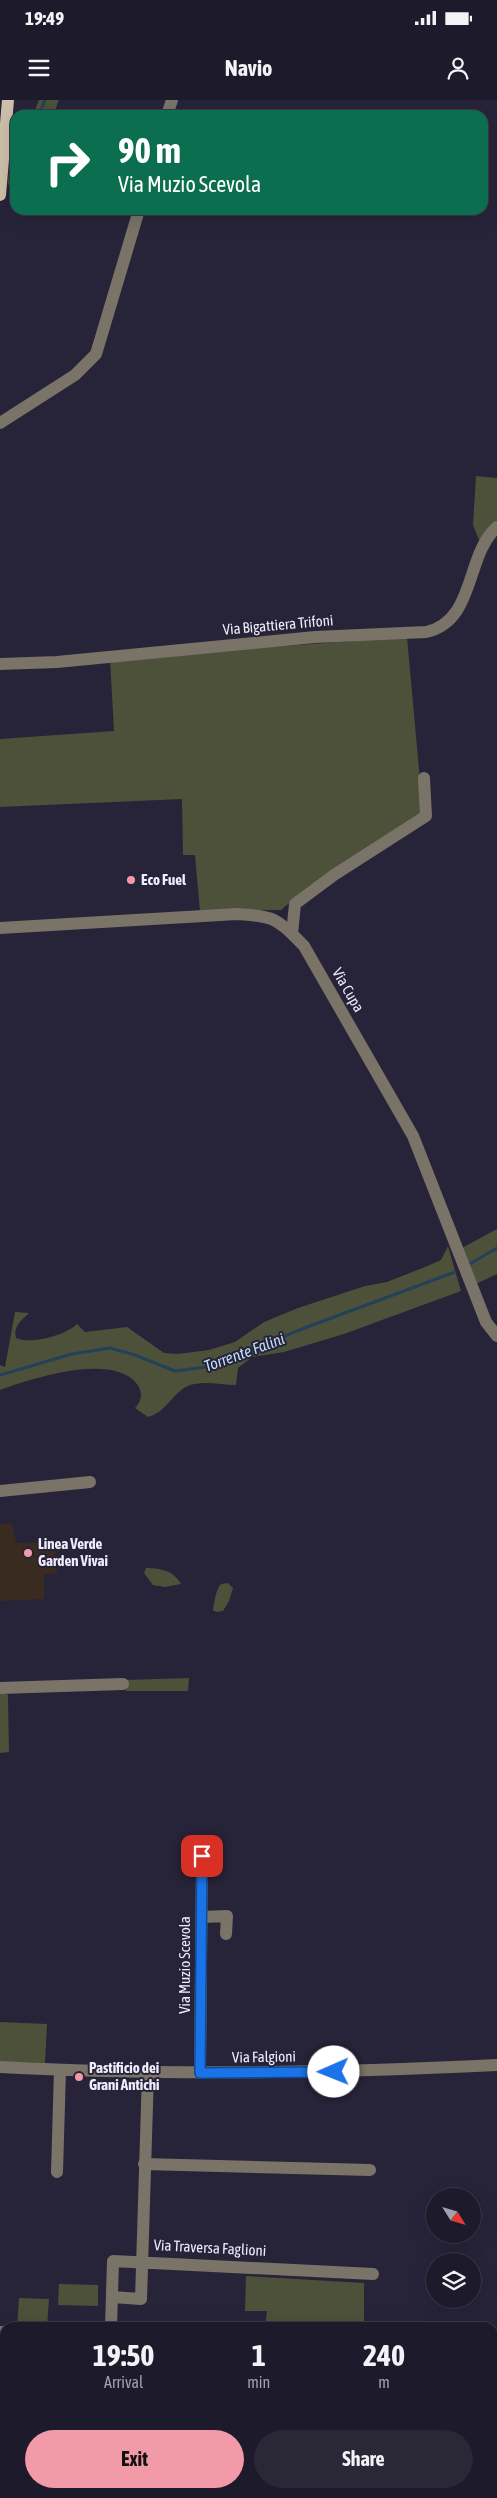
<!DOCTYPE html>
<html lang="en">
<head>
<meta charset="utf-8">
<style>
  body { margin:0; font-family:"Asap Condensed",sans-serif; background:#2a2737; color:#f1f3f6; height:100vh; display:flex; flex-direction:column; font-size:19px; white-space:nowrap }
  * { box-sizing:border-box; margin:0 }
  p { font-size:16px; color:#a0a1a9 }
  .icon { flex:none; width:28px; height:28px; fill:none; stroke:currentColor; stroke-width:2; stroke-linecap:round; stroke-linejoin:round }
  .map { position:relative; flex:1; overflow:hidden }
  .side { position:absolute; left:0px; top:2222px; width:498px; height:176px; display:flex; flex-direction:column; background:#1d1a2b; border-radius:15px 15px 0 0; box-shadow:0 5px 20px #0002,0 0 0 1px #3b3847 }
  .side>* { flex:none }
  .banner { position:absolute; left:10px; top:10px; width:478px; height:105px; border-radius:15px; box-shadow:0 5px 20px #0002,0 0 0 1px #3b3847; background:#0b6e4f; color:#fff; overflow:hidden }
  .needle { width:32px; rotate:127deg }
  .fabs { position:absolute; left:426px; top:2088px; display:grid; gap:10px }
  .fabs a { display:grid; place-items:center; width:55px; height:55px; border-radius:50%; background:#1d1a2b; box-shadow:0 5px 20px #0002,0 0 0 1px #3b3847; font-size:25px }
  .pin { position:absolute; display:grid; place-items:center; width:42px; height:42px; color:#fff; margin:-21px; border-radius:10px; box-shadow:0 2px 8px #0006 }
  .me { position:absolute; width:55px; margin:-28px; rotate:269deg; stroke-linejoin:round; filter:drop-shadow(0 0 4px #0008) }
  .turn { display:flex; align-items:center; gap:18px; height:105px; padding:0 25px; font-size:22px }
  .turn .icon { width:65px; height:65px; stroke-width:2.5 }
  .turn b { display:block; font-size:35px; line-height:42px }
  .eta { display:flex; justify-content:space-evenly; align-items:center; height:85px; text-align:center }
  .eta b { font-size:30px; font-weight:700; line-height:35px }
  .cta { display:flex; gap:10px; margin-top:auto; padding:10px 25px }
  .cta a { flex:1; height:58px; border-radius:30px; background:#f39aa9; color:#111; font-size:20px; font-weight:700; line-height:58px; text-align:center }
  .cta a+a { background:#2a2737; color:#f1f3f6 }
  .status { display:flex; justify-content:space-between; align-items:center; height:35px; padding:0 25px; background:#1d1a2b; direction:ltr }
  .status svg { height:14px; fill:currentColor }
  header { display:flex; justify-content:space-between; align-items:center; height:65px; padding:0 25px; background:#1d1a2b; font-size:22px; font-weight:700 }
  .map>svg:first-child { display:block }
</style>
</head>
<body>
<div class="status"><b>19:49</b><svg viewBox="0 0 49 12"><path d="M0 12V9h3v3zM5 12V6h3v6zM10 12V3h3v9zM15 12V0h3v12zM26 1h20v11H26zM47 4h2v5h-2z"/></svg></div>
<header><svg class="icon" aria-label="menu" viewBox="0 0 24 24"><path d="M4 6h16M4 12h16M4 18h16"/></svg>Navio<svg class="icon" aria-label="person" viewBox="0 0 24 24"><circle cx="12" cy="8" r="4"/><path d="M4 21q1-7 8-7t8 7"/></svg></header>
<div class="map">
<svg width="497" height="2398" viewBox="0 0 497 2398">
  <rect width="100%" height="100%" fill="#272339"/>
  <path fill="#392b1f" d="M 12,1423 L 16,1443 L 55,1442 L 57,1473 L 44,1474 L 44,1499 L 0,1501 L 0,1425 Z"/>
  <path fill="#4d513a" d="M 39,0 L 59,0 L 53,15 L 33,15 Z
    M 12,24 L 15,27 L 15,81 L 8,85 Z
    M 476,376 L 497,378 L 497,422 L 479,440 L 473,425 Z
    M 407,537 L 420,680 L 420,713 L 306,789 L 281,810 L 200,811 L 195,755 L 183,755 L 182,699 L 0,707 L 0,639 L 114,631 L 110,559 Z
    M 497,1129 L 497,1174 L 476,1184 L 462,1148 Z
    M 448,1146 L 461,1191 L 344,1234 L 284,1252 L 252,1257 L 238,1268 L 236,1285 C 221,1285 202,1280 188,1286 C 173,1292 167,1312 148,1317 L 135,1308 C 142,1301 143,1293 137,1284 C 112,1252 31,1279 0,1290 L 0,1265 L 5,1267 L 15,1212 L 29,1213 C 21,1221 13,1226 16,1238 C 31,1245 66,1235 77,1224 L 85,1232 L 127,1227 L 164,1253 L 178,1254 L 209,1250 L 235,1242 L 264,1222 L 298,1208 L 365,1186 L 387,1182 L 425,1167 L 441,1160 Z
    M 146,1468 C 161,1468 174,1471 181,1484 L 165,1487 L 153,1485 L 144,1473 Z
    M 228,1483 L 233,1488 L 229,1501 L 223,1511 L 216,1512 L 213,1510 C 214,1503 216,1489 221,1484 Z
    M 189,1578 L 188,1591 L 126,1591 L 125,1580 Z
    M 0,1592 L 5,1592 L 8,1595 L 9,1652 L 0,1653 Z
    M 0,1922 L 47,1924 L 45,1963 L 0,1962 Z
    M 246,2176 L 364,2183 L 364,2227 L 265,2227 L 267,2211 L 245,2211 Z
    M 59,2184 L 98,2185 L 98,2206 L 58,2205 Z
    M 19,2198 L 49,2199 L 47,2227 L 17,2227 Z"/>
  <g fill="none" stroke-linecap="round" stroke-linejoin="round">
    <path stroke="#234259" stroke-width="3" d="M 39,15 L 45,0
      M 6,61 L 15,59
      M 468,1165 L 497,1148
      M 0,1275 L 72,1254 L 110,1248 L 135,1255 L 175,1271 L 206,1267 L 310,1226 L 455,1172"/>
    <path stroke="#7a7368" stroke-width="12" d="M 167,15 L 172,0
      M 0,323 L 75,275 L 96,254 L 139,110
      M 0,564 L 57,562 L 315,537 L 426,532 C 476,521 465,455 497,427
      M 0,828 L 237,814 C 276,816 277,819 304,846 L 413,1036 L 486,1222 L 497,1236
      M 292,834 L 295,804 L 334,775 L 426,716 L 424,678
      M 0,1391 L 90,1382
      M 0,1588 L 123,1584
      M 202,1817 L 227,1816 L 226,1834
      M 0,1967 C 166,1976 331,1973 497,1965
      M 200,1973 L 202,1756
      M 144,2064 L 370,2070
      M 57,2072 L 60,1970
      M 112,2197 L 141,2199 L 148,1973
      M 111,2228 L 113,2161 L 373,2174
      M 0,2232 L 5,2232
      M 0,2305 L 5,2305
      M 0,2364 L 5,2363
      M 93,2394 L 96,2398
      M 230,2398 L 231,2394"/>
    <path stroke="#cdc0aa" stroke-width="12" d="M 0,95 L 8,0"/>
  </g>
  <g fill="none" stroke-linecap="round" stroke-linejoin="round">
    <defs>
      <path id="route" d="M 202,1756 L 200,1973 L 334,1972"/>
    </defs>
    <use href="#route" stroke="#114b97" stroke-width="12"/>
    <use href="#route" stroke="#1a73e8" stroke-width="9"/>
  </g>
  <g fill="#f39aa9" stroke="#272339" stroke-width="2">
    <circle cx="131" cy="780" r="5"/>
    <circle cx="28" cy="1453" r="5"/>
    <circle cx="79" cy="1977" r="5"/>
  </g>
  <g text-anchor="middle" stroke-width="4" stroke-linejoin="round" paint-order="stroke">
    <g font-size="15" fill="#eeecfb" stroke="#272339">
      <text transform="translate(278 525) rotate(-5)" y="5">Via Bigattiera Trifoni</text>
      <text transform="translate(348 890) rotate(60)" y="5">Via Cupa</text>
      <text transform="translate(185 1865) rotate(-90)" y="5">Via Muzio Scevola</text>
      <text transform="translate(264 1957) rotate(-1)" y="5">Via Falgioni</text>
      <text transform="translate(210 2148) rotate(3)" y="5">Via Traversa Faglioni</text>
    </g>
    <g font-size="15" font-weight="bold" fill="#eeecfb" stroke="#272339" text-anchor="start">
      <text x="141" y="785">Eco Fuel</text>
      <text x="38" y="1449">Linea Verde<tspan x="38" dy="17">Garden Vivai</tspan></text>
      <text x="89" y="1973">Pastificio dei<tspan x="89" dy="17">Grani Antichi</tspan></text>
    </g>
    <g font-size="16" font-style="italic" fill="#bedff9" stroke="#272339">
      <text transform="translate(244 1252) rotate(-20)" y="6">Torrente Falini</text>
    </g>
  </g>
</svg>
<div class="fabs">
<a><svg class="needle" viewBox="-14 -14 28 28"><path d="M0-13l5 13h-10z" fill="#e53935"/><path d="M0 13l5-13h-10z" fill="#a0a1a9"/></svg></a>
<a><svg class="icon" aria-label="layers" viewBox="0 0 24 24"><path d="M12 4l9 5-9 5-9-5zM3 14l9 5 9-5"/></svg></a>
</div>
<div class="pin" style="left:202px;top:1756px;background:#d93025"><svg class="icon" aria-label="arrive" viewBox="0 0 24 24"><path d="M6 21V4h12l-3 4 3 4H6"/></svg></div>
<svg class="me" style="left:334px;top:1972px" viewBox="-20 -20 40 40"><circle r="19" fill="#fff"/><path d="M0-13L10 11 0 6-10 11z" fill="#1a73e8"/></svg>
<div class="banner">
<div class="turn"><svg class="icon" aria-label="right" viewBox="0 0 24 24"><path d="M7 20v-9h11M14 6l5 5-5 5"/></svg><div><b>90 m</b>Via Muzio Scevola</div></div>
</div>
<section class="side">
<div class="eta">
<div><b>19:50</b><p>Arrival</p></div>
<div><b>1</b><p>min</p></div>
<div><b>240</b><p>m</p></div>
</div>
<div class="cta"><a>Exit</a><a>Share</a></div>
</section>
</div>
</body>
</html>
